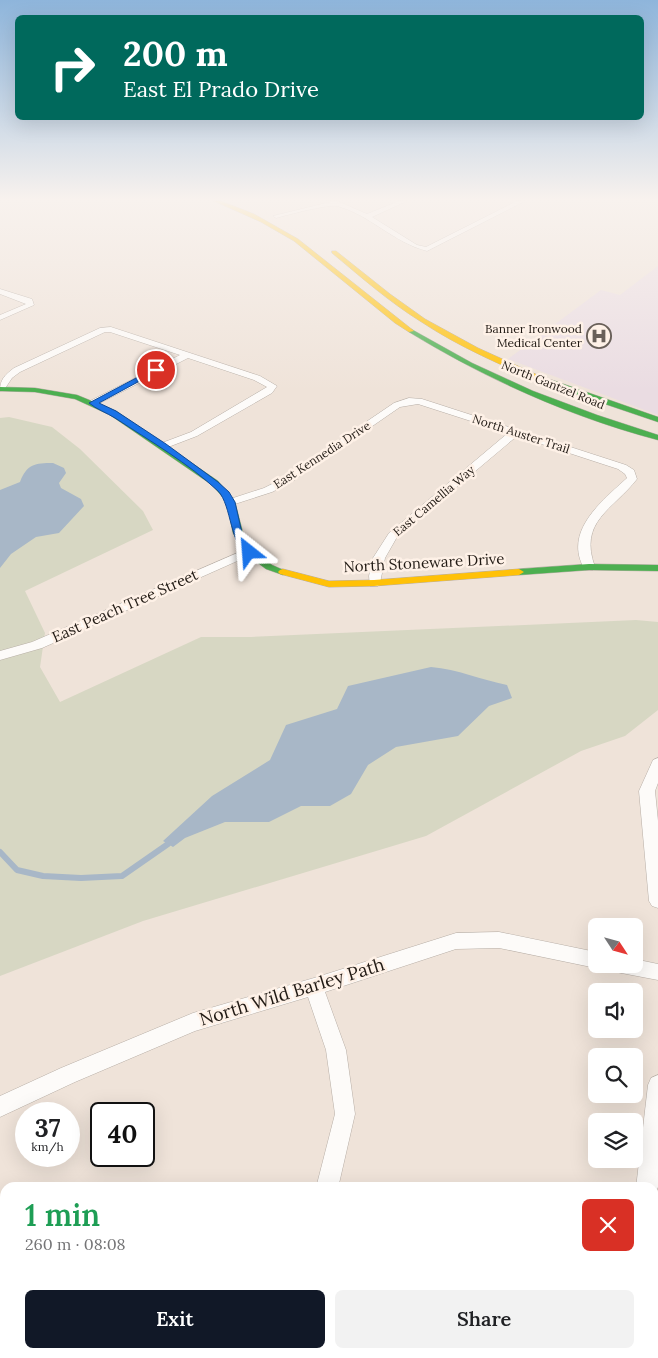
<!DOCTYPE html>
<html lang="en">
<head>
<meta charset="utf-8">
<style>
  body { margin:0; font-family:Lora,serif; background:#f2f2f2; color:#202124; height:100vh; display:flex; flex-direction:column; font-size:19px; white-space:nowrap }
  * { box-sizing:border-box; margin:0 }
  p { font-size:16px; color:#757577 }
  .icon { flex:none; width:28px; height:28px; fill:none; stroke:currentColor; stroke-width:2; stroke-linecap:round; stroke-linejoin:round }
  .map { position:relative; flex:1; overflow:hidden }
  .side { position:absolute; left:0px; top:1182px; width:659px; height:176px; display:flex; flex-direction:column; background:#fff; border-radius:15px 15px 0 0; box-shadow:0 5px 20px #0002 }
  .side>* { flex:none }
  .top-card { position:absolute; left:15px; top:15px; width:629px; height:105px; border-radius:8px; box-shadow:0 5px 20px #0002; background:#00695c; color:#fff; overflow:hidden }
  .needle { width:32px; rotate:126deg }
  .fabs { position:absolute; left:588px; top:918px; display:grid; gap:10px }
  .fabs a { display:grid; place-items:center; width:55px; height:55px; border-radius:8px; background:#fff; box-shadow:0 5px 20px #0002; font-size:25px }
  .speed { position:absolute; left:15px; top:1102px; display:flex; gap:10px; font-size:25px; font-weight:700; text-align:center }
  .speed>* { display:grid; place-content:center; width:65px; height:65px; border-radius:50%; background:#fff; box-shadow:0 5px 20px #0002; line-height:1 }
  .speed small { font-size:12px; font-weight:400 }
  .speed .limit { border:2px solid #111; border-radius:8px; background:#fff; color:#111 }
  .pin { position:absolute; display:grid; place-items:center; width:42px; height:42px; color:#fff; margin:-21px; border:2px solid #fff; border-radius:50%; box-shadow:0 1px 5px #0007 }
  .me { position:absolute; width:55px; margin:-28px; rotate:332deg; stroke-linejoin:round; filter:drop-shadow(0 0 4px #0008) }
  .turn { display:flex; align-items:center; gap:18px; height:105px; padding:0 25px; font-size:22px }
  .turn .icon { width:65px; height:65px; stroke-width:2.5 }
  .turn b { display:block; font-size:35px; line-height:42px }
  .round { display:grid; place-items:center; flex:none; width:52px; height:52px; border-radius:8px; background:#f2f2f2 }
  .summary { display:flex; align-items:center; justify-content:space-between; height:85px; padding:0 25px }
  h1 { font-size:30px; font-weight:600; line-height:38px; color:#1e9e55 }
  .action { display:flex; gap:10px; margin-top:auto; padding:10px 25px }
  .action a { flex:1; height:58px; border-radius:8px; background:#111827; color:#fff; font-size:20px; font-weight:600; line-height:58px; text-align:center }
  .action a+a { background:#f2f2f2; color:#202124 }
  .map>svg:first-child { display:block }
</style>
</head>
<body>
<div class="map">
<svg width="658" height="1358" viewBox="0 0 658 1358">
  <rect width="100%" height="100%" fill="#efe3d9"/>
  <path fill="#eadce2" d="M 658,266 L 658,415 L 508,359 L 601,290 L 620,295 Z"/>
  <path fill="#d7d7c3" d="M 9,417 L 52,427 L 80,449 L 143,511 L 153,530 L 25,591 L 45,633 L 40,667 L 60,702 L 201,637 L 251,637 L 636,620 L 658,622 L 658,710 L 625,736 L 581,751 L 426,836 L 143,921 L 0,976 L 0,418 Z"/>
  <path fill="#a8b7c7" d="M 53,463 L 64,468 L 66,473 L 59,483 L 61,488 L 81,499 L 84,506 L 59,533 L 36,537 L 11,554 L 0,568 L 0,490 L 20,482 C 27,464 35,463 53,463 Z
    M 431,667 C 458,669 481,680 507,685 L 512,698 L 489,706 L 458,736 L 396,747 L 368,765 L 351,794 L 330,806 L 301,806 L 269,822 L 225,822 L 185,838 L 173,847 L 163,841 L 212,796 L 270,760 L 286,725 L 337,709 L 348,686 Z"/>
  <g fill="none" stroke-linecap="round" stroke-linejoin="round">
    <path stroke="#a8b7c7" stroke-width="6" d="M 0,852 L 17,870 L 43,876 L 81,878 L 122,876 L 168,844"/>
    <defs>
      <path id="street" d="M 329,201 L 337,201 L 367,214 L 399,201 L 407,201 L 372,217 L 417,245 L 426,247 L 517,201 L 525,201 L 427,251 C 394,243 369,214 337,206 C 328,204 287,215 276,218 L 273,216 L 330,202 Z
        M 0,289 L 32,299 L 34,305 L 0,320 L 0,315 L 26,304 L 0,294 Z
        M 111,327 L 260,376 L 277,386 L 272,393 L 197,436 L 163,449 L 158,446 L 159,444 L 191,432 L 267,387 L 254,380 L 188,358 L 96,405 L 90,405 L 90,401 L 180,355 L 110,332 L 105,332 L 20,372 L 12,378 L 4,390 L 0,391 C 0,379 5,375 14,368 L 100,328 Z
        M 409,398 L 422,399 L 626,465 L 634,470 L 637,479 C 613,510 578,521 595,567 L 593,570 L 585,570 C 562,532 602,501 627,478 L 625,474 L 618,469 L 517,436 L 397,537 L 385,558 L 380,583 L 378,586 L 370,586 L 369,576 L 373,558 L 389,533 L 508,433 L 418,404 L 400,407 L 290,483 L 272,492 L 235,504 L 231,505 L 226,502 L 227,500 L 264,488 L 282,479 L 394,403 Z
        M 249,548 L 255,552 L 253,554 L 42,648 L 0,660 L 0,651 L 32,642 Z
        M 658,758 L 658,783 L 655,791 L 658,821 L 658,908 L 652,906 L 649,901 L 639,791 L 653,760 Z
        M 499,932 L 596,952 L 596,964 L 603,964 L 596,968 L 499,948 L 456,949 L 325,992 L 346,1050 L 355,1114 L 338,1188 L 316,1188 L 335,1114 L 326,1050 L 308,997 L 195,1031 L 75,1082 L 0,1117 L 0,1096 L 61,1068 L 193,1013 L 314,978 L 456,933 Z
        M 634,959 L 658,964 L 658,980 L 616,972 L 610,970 L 607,964 L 634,964 Z
        M 658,1075 L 658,1187 L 654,1196 L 654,1188 L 636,1188 L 648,1085 L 651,1078 Z
        M 261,1354 L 285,1354 L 284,1358 L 259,1358 Z
        M 612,1354 L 636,1354 L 635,1358 L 611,1358 Z"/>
      <path id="fast" d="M 411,329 L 472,363 L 533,391 L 597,415 L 658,435 L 658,440 C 571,417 486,379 409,332 L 408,331 Z
        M 546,380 L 552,380 L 658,417 L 658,422 L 546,384 Z
        M 0,387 L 35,388 L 77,395 L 116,411 L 218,481 L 235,502 L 243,533 L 253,550 L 272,565 L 288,572 L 283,575 L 266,569 L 246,554 L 233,533 L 227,502 L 212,485 L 110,415 L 75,399 L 35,392 L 0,391 Z
        M 589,564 L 658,565 L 658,571 L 589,570 L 519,575 L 514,572 L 519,569 Z"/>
      <path id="slow" d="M 214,201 L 221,201 L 254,214 L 298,239 L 414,331 L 409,332 L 395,323 L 294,241 L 261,222 Z
        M 332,251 L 336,251 L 390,294 L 425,319 L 478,348 L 553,382 L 546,384 C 503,366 459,347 420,321 C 388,301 361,277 332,253 Z
        M 283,569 L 329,581 L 374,580 L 519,569 L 524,572 L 519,575 L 374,586 L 329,587 L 280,574 L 278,572 L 280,570 Z"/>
    </defs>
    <use href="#street" stroke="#b7aea6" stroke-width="1"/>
    <use href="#fast" stroke="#b7aea6" stroke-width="1"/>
    <use href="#slow" stroke="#b7aea6" stroke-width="1"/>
    <use href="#street" fill="#fdfbf9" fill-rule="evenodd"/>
    <use href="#fast" fill="#4caf50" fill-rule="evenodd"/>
    <use href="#slow" fill="#ffc107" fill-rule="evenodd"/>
  </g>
  <linearGradient id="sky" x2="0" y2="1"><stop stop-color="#8eb5db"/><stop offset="0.51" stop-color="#f8f2ee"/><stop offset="1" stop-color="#f8f2ee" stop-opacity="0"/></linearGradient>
  <rect width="658" height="391" fill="url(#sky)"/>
  <path fill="#1a73e8" stroke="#114b97" d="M 153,369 L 160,370 L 99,403 L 116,411 L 166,444 L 218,482 L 229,492 L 235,502 L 242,533 L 253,552 L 252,554 L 249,554 C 230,549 232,505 218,491 C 188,463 150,441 115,418 C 107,413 96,409 89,403 Z"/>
  <defs>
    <symbol id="hospital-ring" viewBox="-11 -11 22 22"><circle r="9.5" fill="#fef1e7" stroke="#696059" stroke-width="1.5"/><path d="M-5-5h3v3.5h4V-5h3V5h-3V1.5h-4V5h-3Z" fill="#696059"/></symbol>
  </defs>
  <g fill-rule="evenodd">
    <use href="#hospital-ring" x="585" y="322" width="28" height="28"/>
  </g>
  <g text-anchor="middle" stroke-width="5" stroke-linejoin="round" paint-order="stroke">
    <g font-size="12" fill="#211a14" stroke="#fef1e7" text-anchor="end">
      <text x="582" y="333">Banner Ironwood<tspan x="582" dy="14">Medical Center</tspan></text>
    </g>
    <g font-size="12" fill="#211a14" stroke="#fef1e7">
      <text transform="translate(553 385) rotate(22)" y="4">North Gantzel Road</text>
      <text transform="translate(521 434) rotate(18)" y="4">North Auster Trail</text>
      <text transform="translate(322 455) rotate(-33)" y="4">East Kennedia Drive</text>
      <text transform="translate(434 501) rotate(-40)" y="4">East Camellia Way</text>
    </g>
    <g font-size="15" fill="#211a14" stroke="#fef1e7">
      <text transform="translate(424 563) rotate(-3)" y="5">North Stoneware Drive</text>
      <text transform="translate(125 606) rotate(-24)" y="5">East Peach Tree Street</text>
    </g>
    <g font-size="18" fill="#211a14" stroke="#fef1e7">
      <text transform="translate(292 992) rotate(-17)" y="6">North Wild Barley Path</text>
    </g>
  </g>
</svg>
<div class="fabs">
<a><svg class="needle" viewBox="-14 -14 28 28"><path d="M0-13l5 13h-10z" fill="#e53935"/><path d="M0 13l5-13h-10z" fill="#757577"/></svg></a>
<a><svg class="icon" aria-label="sound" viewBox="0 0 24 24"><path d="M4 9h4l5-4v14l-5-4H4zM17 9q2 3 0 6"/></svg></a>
<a><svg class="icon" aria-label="search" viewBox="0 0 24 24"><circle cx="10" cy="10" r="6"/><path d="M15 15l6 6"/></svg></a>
<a><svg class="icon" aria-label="layers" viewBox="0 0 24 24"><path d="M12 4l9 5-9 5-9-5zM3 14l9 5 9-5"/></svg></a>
</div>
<div class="speed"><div>37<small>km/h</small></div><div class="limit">40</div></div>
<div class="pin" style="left:156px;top:370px;background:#d93025"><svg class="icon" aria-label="arrive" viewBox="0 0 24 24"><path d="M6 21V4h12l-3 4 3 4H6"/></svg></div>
<svg class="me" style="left:249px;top:552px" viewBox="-20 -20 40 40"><path d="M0-17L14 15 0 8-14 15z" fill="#1a73e8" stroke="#fff" stroke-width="4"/></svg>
<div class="top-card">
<div class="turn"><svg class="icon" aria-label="right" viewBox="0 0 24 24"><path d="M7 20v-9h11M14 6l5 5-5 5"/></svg><div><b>200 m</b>East El Prado Drive</div></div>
</div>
<section class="side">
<div class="summary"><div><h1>1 min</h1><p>260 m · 08:08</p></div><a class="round" style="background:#d93025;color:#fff"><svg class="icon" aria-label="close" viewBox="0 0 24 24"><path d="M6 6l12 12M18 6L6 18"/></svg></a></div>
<div class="action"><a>Exit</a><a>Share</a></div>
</section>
</div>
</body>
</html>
